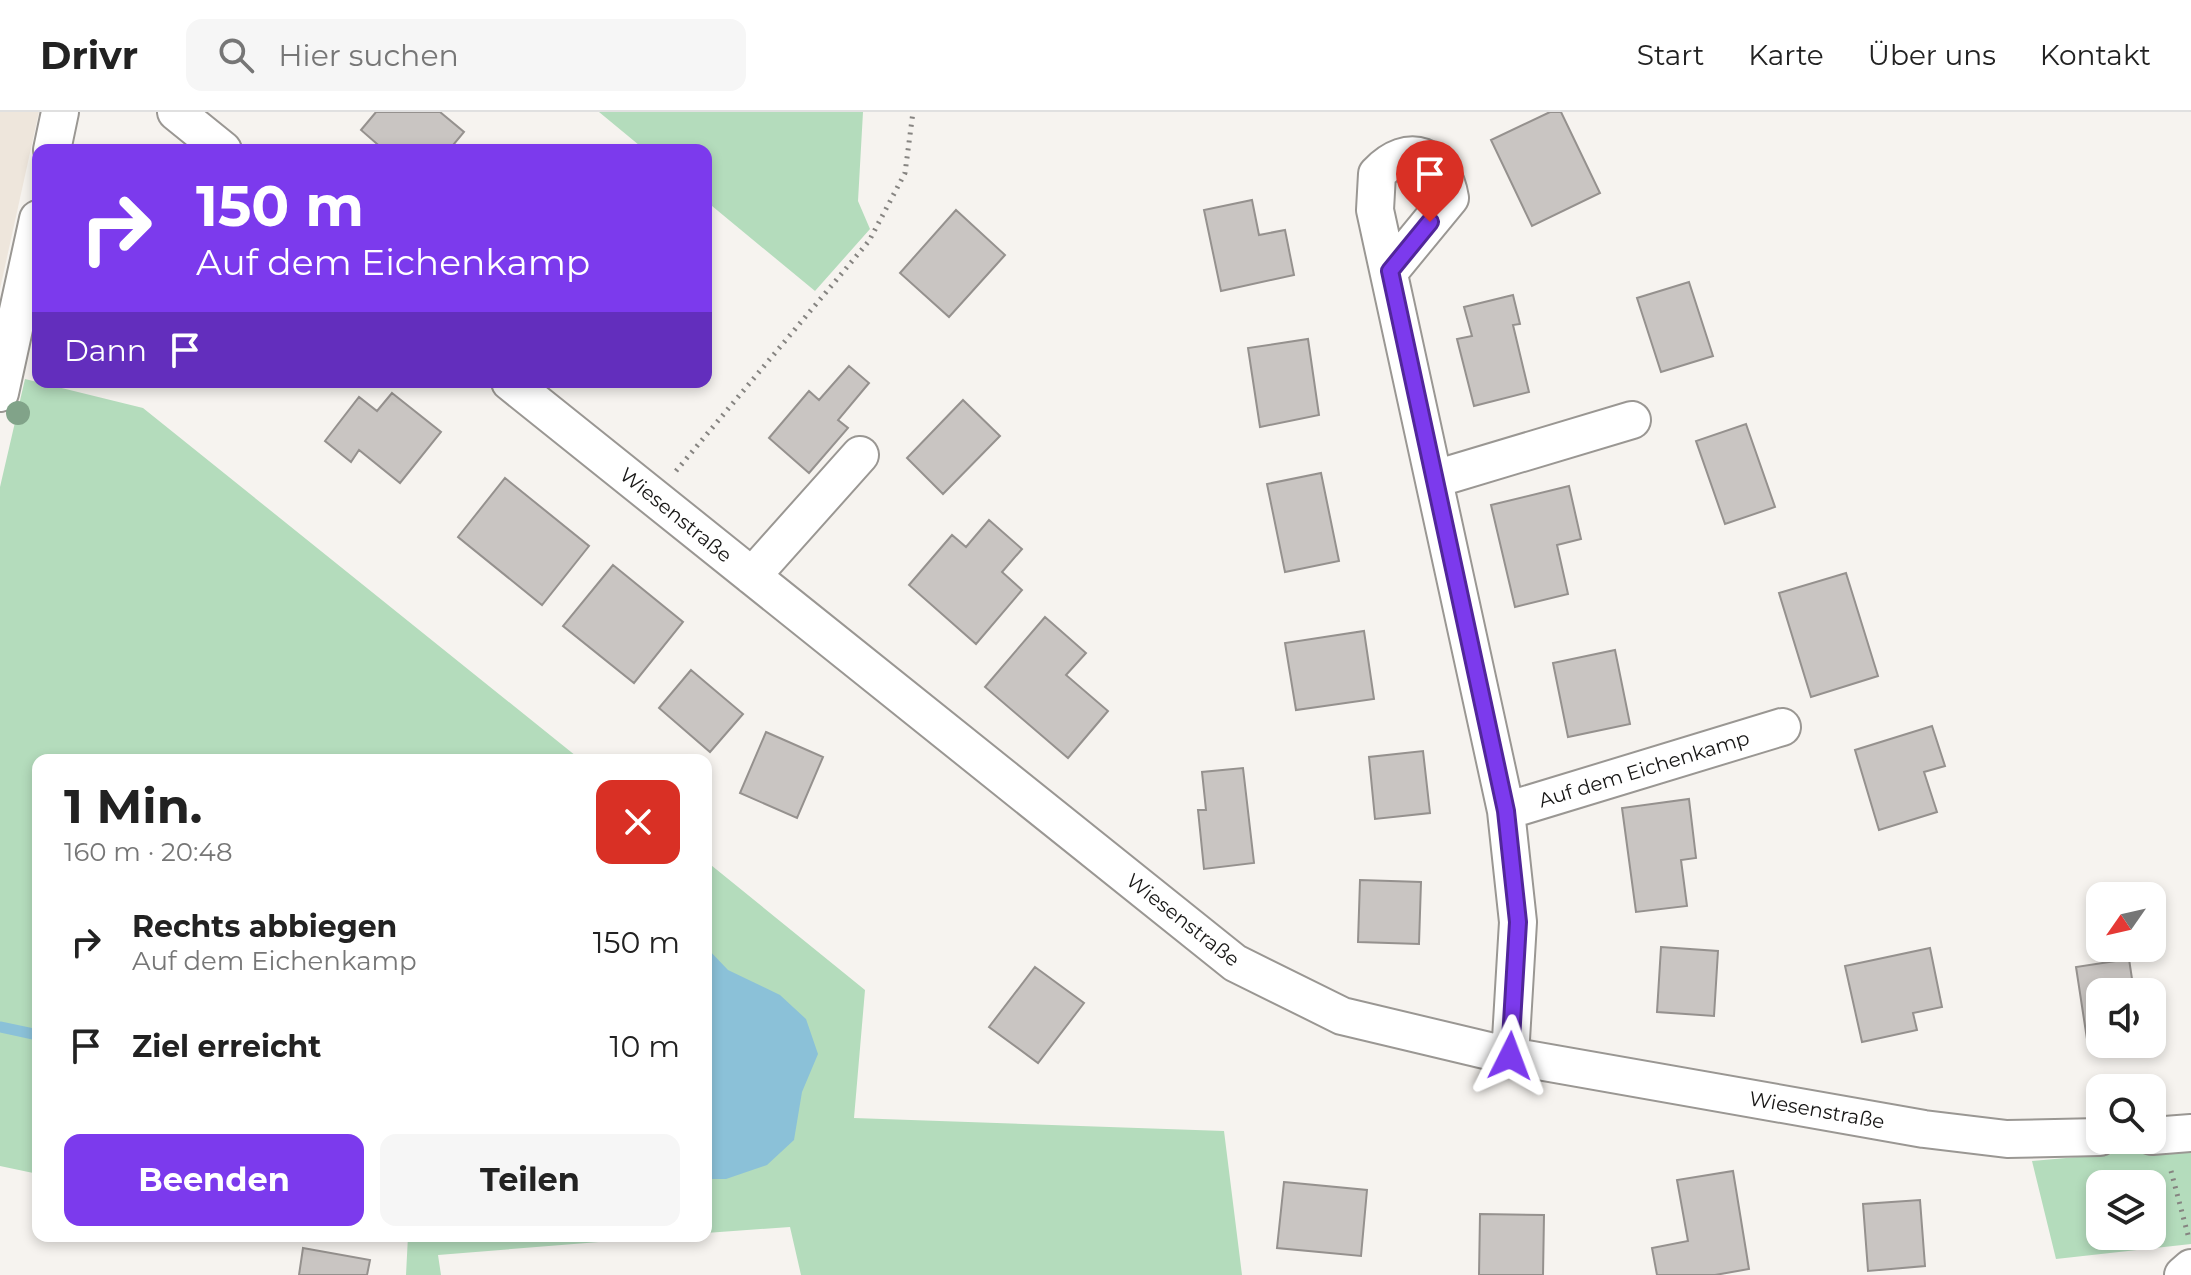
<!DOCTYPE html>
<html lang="de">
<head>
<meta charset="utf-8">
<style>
  body { margin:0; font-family:Montserrat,sans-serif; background:#f6f6f6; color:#222; height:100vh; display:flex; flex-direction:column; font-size:30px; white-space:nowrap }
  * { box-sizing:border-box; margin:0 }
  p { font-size:26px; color:#767676 }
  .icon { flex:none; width:44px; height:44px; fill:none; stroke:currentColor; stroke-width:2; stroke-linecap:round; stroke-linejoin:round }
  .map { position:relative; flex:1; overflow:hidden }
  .side { position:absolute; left:32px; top:642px; width:680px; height:488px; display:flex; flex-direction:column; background:#fff; border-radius:16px; box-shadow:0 4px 12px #0003 }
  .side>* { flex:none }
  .hud { position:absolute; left:32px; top:32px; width:680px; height:244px; border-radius:16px; box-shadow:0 4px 12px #0003; background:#7c3aed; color:#fff; overflow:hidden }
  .needle { width:52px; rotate:236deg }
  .controls { position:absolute; left:2086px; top:770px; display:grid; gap:16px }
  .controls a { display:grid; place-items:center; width:80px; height:80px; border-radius:16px; background:#fff; box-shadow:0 4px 12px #0003; font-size:40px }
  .pin { position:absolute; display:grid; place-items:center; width:68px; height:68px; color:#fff; margin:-82px -34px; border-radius:50% 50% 50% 0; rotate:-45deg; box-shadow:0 0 8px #0007 }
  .pin .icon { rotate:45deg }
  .me { position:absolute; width:88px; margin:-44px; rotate:3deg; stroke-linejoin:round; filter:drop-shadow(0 0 6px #0008) }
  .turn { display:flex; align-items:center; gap:28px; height:168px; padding:0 32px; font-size:36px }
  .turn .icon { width:104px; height:104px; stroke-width:2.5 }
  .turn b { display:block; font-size:56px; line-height:68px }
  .then { display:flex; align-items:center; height:76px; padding:0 32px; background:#0003; gap:16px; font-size:30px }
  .round { display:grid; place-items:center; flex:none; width:84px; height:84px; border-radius:16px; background:#f6f6f6 }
  .headline { display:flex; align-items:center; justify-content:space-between; height:136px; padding:0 32px }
  h1 { font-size:48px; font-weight:700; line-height:60px }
  .action { display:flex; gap:16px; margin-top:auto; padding:16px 32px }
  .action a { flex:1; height:92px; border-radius:16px; background:#7c3aed; color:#fff; font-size:32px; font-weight:700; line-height:92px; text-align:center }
  .action a+a { background:#f6f6f6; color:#222 }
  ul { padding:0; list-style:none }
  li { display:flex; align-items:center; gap:24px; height:104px; padding:0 32px }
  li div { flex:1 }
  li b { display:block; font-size:30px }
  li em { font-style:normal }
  header { display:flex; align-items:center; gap:48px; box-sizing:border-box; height:112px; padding:0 40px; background:#fff; border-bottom:2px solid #e0e0e0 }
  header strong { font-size:38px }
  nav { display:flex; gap:44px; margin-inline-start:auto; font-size:28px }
  .search { width:560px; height:72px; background:#f6f6f6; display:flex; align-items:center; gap:20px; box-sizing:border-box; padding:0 28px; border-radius:16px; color:#767676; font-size:30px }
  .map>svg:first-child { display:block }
</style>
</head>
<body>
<header>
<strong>Drivr</strong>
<div class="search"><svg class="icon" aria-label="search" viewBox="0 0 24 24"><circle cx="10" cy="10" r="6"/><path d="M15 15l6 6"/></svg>Hier suchen</div>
<nav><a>Start</a><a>Karte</a><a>Über uns</a><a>Kontakt</a></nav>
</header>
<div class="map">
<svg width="2191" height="1163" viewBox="0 0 2191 1163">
  <rect width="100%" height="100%" fill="#f6f3ef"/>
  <path fill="#eee6dc" d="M 0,0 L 39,0 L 0,177 Z"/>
  <path fill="#b4dcbc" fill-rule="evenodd" d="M 599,0 L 863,0 L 858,89 L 870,117 L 815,179 L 706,89 L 706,38 L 645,38 Z
    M 25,267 L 143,296 L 581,648 L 38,648 L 38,1062 L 0,1054 L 0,375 Z
    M 706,749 L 865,878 L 854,1006 L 1224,1019 L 1242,1163 L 801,1163 L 790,1115 L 706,1121 Z
    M 2191,1035 L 2191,1132 L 2056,1147 L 2032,1049 ZM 2100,1072 L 2152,1072 L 2152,1124 L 2100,1124 Z
    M 408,1124 L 674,1124 L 438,1143 L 441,1163 L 406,1163 Z"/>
  <path fill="#8bc1d8" d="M 706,835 L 728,858 L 780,883 L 806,907 L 818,942 L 802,980 L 794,1028 L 767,1053 L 726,1067 L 706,1067 Z"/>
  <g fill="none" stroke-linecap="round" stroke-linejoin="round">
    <path stroke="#8bc1d8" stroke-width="11" d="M 0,915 L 38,923"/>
  </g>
  <path fill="#c9c5c2" stroke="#95918e" stroke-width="2" d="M 376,0 L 440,0 L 464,20 L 449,38 L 384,38 L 361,18 Z
    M 1550,0 L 1561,0 L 1600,81 L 1532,114 L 1491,28 Z
    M 1252,88 L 1259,123 L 1285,118 L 1294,163 L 1221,179 L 1204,98 Z
    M 956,98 L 1005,143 L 949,205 L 900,161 Z
    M 1689,170 L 1713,244 L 1661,260 L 1637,186 Z
    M 1513,183 L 1520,212 L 1513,213 L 1529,280 L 1474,294 L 1457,227 L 1472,224 L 1464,195 Z
    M 1308,227 L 1319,303 L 1260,315 L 1248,236 Z
    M 849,254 L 869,271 L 838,308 L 848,316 L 809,361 L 769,326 L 809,279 L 819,288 Z
    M 392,281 L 441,320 L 400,371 L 359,338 L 351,350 L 325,329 L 359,285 L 377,299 Z
    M 963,288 L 1000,324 L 943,382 L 907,346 Z
    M 1746,312 L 1775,395 L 1725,412 L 1696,329 Z
    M 1321,361 L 1339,449 L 1285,460 L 1267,372 Z
    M 505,366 L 589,434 L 542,493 L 458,425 Z
    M 1569,374 L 1581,427 L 1557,433 L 1568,482 L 1515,495 L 1491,393 Z
    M 989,408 L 1022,437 L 1002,460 L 1022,478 L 976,532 L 909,473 L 952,423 L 966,435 Z
    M 613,453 L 683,510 L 634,571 L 563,514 Z
    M 1846,461 L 1878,564 L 1811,585 L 1779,481 Z
    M 1045,505 L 1086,541 L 1066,563 L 1108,599 L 1068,646 L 985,575 Z
    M 1364,519 L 1374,587 L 1296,598 L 1285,531 Z
    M 1615,538 L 1630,612 L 1568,625 L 1553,551 Z
    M 691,558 L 743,602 L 710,640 L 659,596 Z
    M 1932,614 L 1945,654 L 1924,660 L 1937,700 L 1879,718 L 1855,638 Z
    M 766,620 L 823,645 L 797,706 L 740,681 Z
    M 1423,639 L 1430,701 L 1375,707 L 1369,645 Z
    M 1243,656 L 1254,751 L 1204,757 L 1198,698 L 1206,698 L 1202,660 Z
    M 1689,687 L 1696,746 L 1681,748 L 1687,794 L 1636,800 L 1622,696 Z
    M 1360,768 L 1421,770 L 1419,832 L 1358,830 Z
    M 1661,835 L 1718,839 L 1714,904 L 1657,900 Z
    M 1930,836 L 1942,895 L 1913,901 L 1917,918 L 1862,930 L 1845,854 Z
    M 2129,847 L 2134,880 L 2100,880 L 2100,925 L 2087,927 L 2076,855 Z
    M 1035,855 L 1084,891 L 1038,951 L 989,915 Z
    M 1733,1059 L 1749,1157 L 1715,1163 L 1657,1163 L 1652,1136 L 1688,1129 L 1677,1068 Z
    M 1284,1070 L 1367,1078 L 1361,1144 L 1277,1136 Z
    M 1920,1088 L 1925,1154 L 1868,1159 L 1863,1092 Z
    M 1480,1102 L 1544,1103 L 1543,1163 L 1479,1163 Z
    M 303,1136 L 370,1148 L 367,1163 L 299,1163 Z"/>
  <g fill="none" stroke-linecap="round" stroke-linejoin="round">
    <defs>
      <path id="minor" d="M 176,0 L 223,38
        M 52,38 L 60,0
        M 1390,159 L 1450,86 C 1443,43 1409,28 1377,62 L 1375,98 L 1506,699 L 1518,810 L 1510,944
        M 510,270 L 1235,851 L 1342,904 L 1510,944 L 1924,1017 L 2007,1027 L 2100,1025
        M 0,281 L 38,107
        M 1435,367 L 1632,308
        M 752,464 L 860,343
        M 1506,699 L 1782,615
        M 2152,1024 L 2191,1021
        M 2183,1163 L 2191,1156"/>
    </defs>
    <use href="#minor" stroke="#9a9793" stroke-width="40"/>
    <path stroke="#868481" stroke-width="5" stroke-dasharray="2 6" stroke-linecap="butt" d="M 676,359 L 869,129 L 905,61 L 913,0
      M 2171,1059 L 2188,1123"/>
    <use href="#minor" stroke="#fff" stroke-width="36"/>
  </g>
  <circle fill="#81a389" cx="18" cy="301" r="12"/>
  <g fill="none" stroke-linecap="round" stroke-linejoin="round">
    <defs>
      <path id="route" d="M 1430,110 L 1390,159 L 1506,699 L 1518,810 L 1510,944"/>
    </defs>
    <use href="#route" stroke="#51269a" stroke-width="20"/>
    <use href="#route" stroke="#7c3aed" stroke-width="14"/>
  </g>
  <g text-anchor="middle" stroke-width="6" stroke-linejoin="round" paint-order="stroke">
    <g font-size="20" fill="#171615" stroke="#fff">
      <text transform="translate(676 403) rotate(39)" y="7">Wiesenstraße</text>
      <text transform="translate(1644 657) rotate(-17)" y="7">Auf dem Eichenkamp</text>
      <text transform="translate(1183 808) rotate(38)" y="7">Wiesenstraße</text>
      <text transform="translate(1817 998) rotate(10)" y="7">Wiesenstraße</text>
    </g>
  </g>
</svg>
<div class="controls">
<a><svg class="needle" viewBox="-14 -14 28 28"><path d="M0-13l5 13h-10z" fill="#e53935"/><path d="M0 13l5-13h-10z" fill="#767676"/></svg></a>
<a><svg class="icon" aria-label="sound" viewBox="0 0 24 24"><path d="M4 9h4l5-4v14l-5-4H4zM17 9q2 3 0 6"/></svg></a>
<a><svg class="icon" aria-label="search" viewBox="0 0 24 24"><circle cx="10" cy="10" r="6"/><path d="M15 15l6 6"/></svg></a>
<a><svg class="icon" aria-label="layers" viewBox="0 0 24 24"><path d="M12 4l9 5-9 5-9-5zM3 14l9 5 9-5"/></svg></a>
</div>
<div class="pin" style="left:1430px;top:110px;background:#d93025"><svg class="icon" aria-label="arrive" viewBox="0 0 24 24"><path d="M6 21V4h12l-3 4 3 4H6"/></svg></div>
<svg class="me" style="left:1510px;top:944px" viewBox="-20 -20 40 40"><path d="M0-17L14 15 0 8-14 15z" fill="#7c3aed" stroke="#fff" stroke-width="4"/></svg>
<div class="hud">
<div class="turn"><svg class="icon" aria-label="right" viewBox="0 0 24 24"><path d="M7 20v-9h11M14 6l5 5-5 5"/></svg><div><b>150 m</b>Auf dem Eichenkamp</div></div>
<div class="then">Dann<svg class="icon" aria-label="arrive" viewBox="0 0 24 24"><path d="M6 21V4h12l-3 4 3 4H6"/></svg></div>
</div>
<section class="side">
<div class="headline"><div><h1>1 Min.</h1><p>160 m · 20:48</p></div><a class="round" style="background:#d93025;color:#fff"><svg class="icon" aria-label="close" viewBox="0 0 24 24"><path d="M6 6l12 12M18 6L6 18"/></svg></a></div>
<ul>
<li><svg class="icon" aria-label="right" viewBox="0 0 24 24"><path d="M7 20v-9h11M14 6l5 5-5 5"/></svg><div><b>Rechts abbiegen</b><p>Auf dem Eichenkamp</p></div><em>150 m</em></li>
<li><svg class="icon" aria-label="arrive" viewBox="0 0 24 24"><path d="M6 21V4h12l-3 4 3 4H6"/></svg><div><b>Ziel erreicht</b></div><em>10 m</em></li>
</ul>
<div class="action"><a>Beenden</a><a>Teilen</a></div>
</section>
</div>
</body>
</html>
